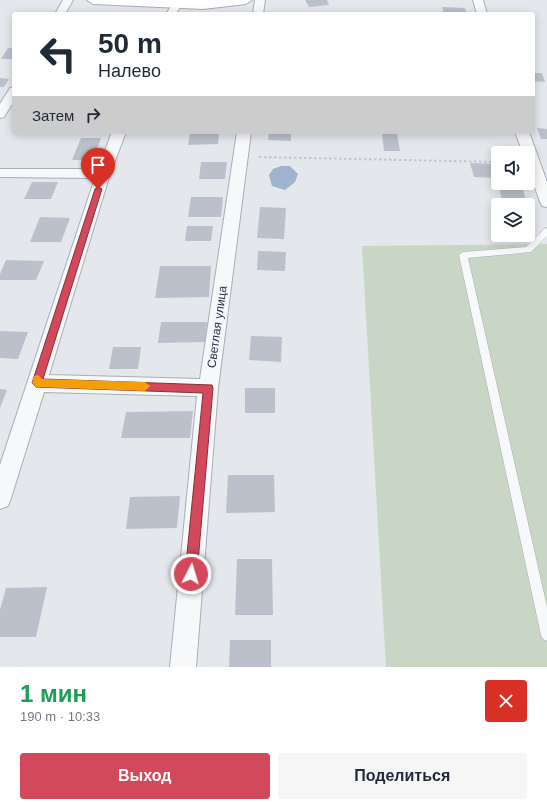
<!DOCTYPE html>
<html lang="ru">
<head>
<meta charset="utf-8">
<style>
  body { margin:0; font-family:Arial,sans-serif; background:#f6f6f7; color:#1f2937; height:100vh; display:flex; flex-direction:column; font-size:15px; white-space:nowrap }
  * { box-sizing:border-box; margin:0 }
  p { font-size:13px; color:#747a83 }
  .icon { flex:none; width:22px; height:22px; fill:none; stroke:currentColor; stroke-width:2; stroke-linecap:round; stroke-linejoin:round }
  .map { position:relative; height:667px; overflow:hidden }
  .side { display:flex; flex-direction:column; background:#fff; flex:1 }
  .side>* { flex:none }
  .guide { position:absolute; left:12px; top:12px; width:523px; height:122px; border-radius:4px; box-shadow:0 2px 10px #0003; background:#fff; color:#1f2937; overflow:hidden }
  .fabs { position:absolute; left:491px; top:146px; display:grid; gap:8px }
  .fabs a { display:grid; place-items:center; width:44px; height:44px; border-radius:4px; background:#fff; box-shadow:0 2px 10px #0003; font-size:20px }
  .pin { position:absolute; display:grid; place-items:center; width:34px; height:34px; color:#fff; margin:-41px -17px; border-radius:50% 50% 50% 0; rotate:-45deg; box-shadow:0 0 4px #0007 }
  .pin .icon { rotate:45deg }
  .me { position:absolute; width:44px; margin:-22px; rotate:5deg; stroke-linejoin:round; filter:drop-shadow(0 0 3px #0008) }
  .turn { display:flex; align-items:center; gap:14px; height:84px; padding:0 20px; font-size:18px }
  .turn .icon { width:52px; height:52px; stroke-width:2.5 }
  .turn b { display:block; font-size:28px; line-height:34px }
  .then { display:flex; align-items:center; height:38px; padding:0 20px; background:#0003; gap:8px; font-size:15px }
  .round { display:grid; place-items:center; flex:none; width:42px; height:42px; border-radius:4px; background:#f6f6f7 }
  .headline { display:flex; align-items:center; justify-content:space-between; height:68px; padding:0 20px }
  h1 { font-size:24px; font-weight:600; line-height:30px; color:#1e9e55 }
  .action { display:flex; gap:8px; margin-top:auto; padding:8px 20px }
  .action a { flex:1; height:46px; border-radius:4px; background:#d1495b; color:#fff; font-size:16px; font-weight:600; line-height:46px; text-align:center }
  .action a+a { background:#f6f6f7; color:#1f2937 }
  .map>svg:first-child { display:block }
</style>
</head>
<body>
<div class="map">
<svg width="547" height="667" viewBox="0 0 547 667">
  <rect width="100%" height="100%" fill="#e4e7ec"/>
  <path fill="#c9d6c5" d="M 547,244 L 547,667 L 386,667 L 362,246 Z"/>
  <path fill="#9fb4cc" d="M 281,166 L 290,166 L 298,174 L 295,182 L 285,190 L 272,186 L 269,175 L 273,169 Z"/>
  <path fill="#bbc0ca" d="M 305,0 L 327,0 L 329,5 L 309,7 Z
    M 442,7 L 465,8 L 467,14 L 444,14 Z
    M 8,48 L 14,48 L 14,59 L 1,59 Z
    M 533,73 L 542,73 L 545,82 L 533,81 Z
    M 0,78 L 9,79 L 4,87 L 0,87 Z
    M 537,128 L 547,129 L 547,139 L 541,139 Z
    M 269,132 L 291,132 L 291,141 L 268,140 Z
    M 190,133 L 219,133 L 218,144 L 188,145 Z
    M 382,133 L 397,133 L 400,151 L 384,151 Z
    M 81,138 L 101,138 L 93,160 L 72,160 Z
    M 201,162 L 227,162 L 225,179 L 199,179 Z
    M 470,163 L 498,164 L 498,178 L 474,177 Z
    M 32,182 L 58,182 L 51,199 L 24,199 Z
    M 499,187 L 523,189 L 527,205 L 503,205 Z
    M 191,197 L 223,197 L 221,217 L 188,217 Z
    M 260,207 L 286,208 L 284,239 L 257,238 Z
    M 40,217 L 70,218 L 61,242 L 30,242 Z
    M 187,226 L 213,226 L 211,241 L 185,241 Z
    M 258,251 L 286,252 L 285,271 L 257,270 Z
    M 6,260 L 44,261 L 36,280 L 0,280 L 0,274 Z
    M 160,266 L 211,266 L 209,297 L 155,298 Z
    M 161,322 L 207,322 L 205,342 L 158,343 Z
    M 0,331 L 28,332 L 18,359 L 0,358 Z
    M 251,336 L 282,337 L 281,362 L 249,360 Z
    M 113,347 L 141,347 L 138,369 L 109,369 Z
    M 245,388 L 275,388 L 275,413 L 245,413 Z
    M 0,389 L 7,390 L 0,408 Z
    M 193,411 L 190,438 L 121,438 L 126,412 Z
    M 228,475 L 274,475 L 275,512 L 226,513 Z
    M 180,496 L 177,528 L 126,529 L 130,497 Z
    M 237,559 L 272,559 L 273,615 L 235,615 Z
    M 47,587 L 36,637 L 0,637 L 0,610 L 6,588 Z
    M 230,640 L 271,640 L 271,667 L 229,667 Z"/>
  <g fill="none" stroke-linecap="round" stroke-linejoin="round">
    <defs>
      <path id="lane" d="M 547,228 L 547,236 L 531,252 L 468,258 L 547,607 L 547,641 L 543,639 L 541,635 L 459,255 L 463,252 L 526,247 L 544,229 Z"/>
      <path id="street" d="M 63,0 L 73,0 L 65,14 L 55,14 Z
        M 255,0 L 265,0 L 263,14 L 253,14 Z
        M 473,0 L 483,0 L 487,14 L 477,14 Z
        M 177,1 L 182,4 L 176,14 L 166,14 L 174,2 Z
        M 14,87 L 14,101 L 4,117 L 0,118 L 0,104 L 10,88 Z
        M 112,132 L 126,132 L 110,174 L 49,375 L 200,379 L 237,132 L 251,132 L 218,388 L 196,667 L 170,667 L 197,396 L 44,392 L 11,498 L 8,506 L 0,509 L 0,465 L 95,178 L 0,177 L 0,169 L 98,169 Z
        M 515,132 L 529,132 L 547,182 L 547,207 L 542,206 L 540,202 L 528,168 L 528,153 L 523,153 Z"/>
      <path id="secondary" d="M 87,0 L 252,0 L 246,4 L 203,9 L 93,4 Z"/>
    </defs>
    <use href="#lane" stroke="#a9aeb7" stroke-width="1"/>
    <use href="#street" stroke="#a9aeb7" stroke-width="2"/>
    <use href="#secondary" stroke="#a9aeb7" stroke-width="2"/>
    <path stroke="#c2c5cb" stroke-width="2" stroke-dasharray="2.5 2.5" stroke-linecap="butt" d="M 259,157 L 498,162"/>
    <use href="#lane" fill="#f7f8fa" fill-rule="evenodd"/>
    <use href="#street" fill="#f7f8fa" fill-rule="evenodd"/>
    <use href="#secondary" fill="#fff" fill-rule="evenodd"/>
  </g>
  <path fill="#d1495b" stroke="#882f3b" d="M 98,187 L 102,189 L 43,379 L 212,385 L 213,388 L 197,574 L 196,578 L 191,580 L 187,578 L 185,574 L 203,393 L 36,387 L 32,383 L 95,189 Z"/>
  <path fill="#f59e0b" d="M 38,375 L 42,379 L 145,382 L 150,386 L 145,391 L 36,387 L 32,383 L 34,376 Z"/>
  <g text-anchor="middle" stroke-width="4" stroke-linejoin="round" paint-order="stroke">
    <g font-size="12" fill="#2b3445" stroke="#f4f6f9">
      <text transform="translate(217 327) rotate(-82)" y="4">Светлая улица</text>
    </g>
  </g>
</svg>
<div class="fabs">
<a><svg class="icon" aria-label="sound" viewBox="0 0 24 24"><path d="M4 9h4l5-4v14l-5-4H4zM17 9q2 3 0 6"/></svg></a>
<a><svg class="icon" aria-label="layers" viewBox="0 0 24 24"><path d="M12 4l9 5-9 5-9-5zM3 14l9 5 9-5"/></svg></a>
</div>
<div class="pin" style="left:98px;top:189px;background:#d93025"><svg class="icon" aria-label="arrive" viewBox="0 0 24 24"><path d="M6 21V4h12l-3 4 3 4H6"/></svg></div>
<svg class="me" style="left:191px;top:574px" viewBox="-20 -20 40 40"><circle r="17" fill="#d1495b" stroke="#fff" stroke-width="3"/><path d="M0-11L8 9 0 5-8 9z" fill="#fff"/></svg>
<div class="guide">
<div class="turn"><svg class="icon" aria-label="left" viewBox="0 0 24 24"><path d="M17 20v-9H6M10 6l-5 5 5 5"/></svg><div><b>50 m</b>Налево</div></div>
<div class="then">Затем<svg class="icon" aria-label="right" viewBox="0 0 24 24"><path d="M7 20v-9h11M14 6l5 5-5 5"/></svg></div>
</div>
</div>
<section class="side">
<div class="headline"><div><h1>1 мин</h1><p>190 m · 10:33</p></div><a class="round" style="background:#d93025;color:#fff"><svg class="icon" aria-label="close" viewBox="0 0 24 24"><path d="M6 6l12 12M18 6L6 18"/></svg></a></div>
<div class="action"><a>Выход</a><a>Поделиться</a></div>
</section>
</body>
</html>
